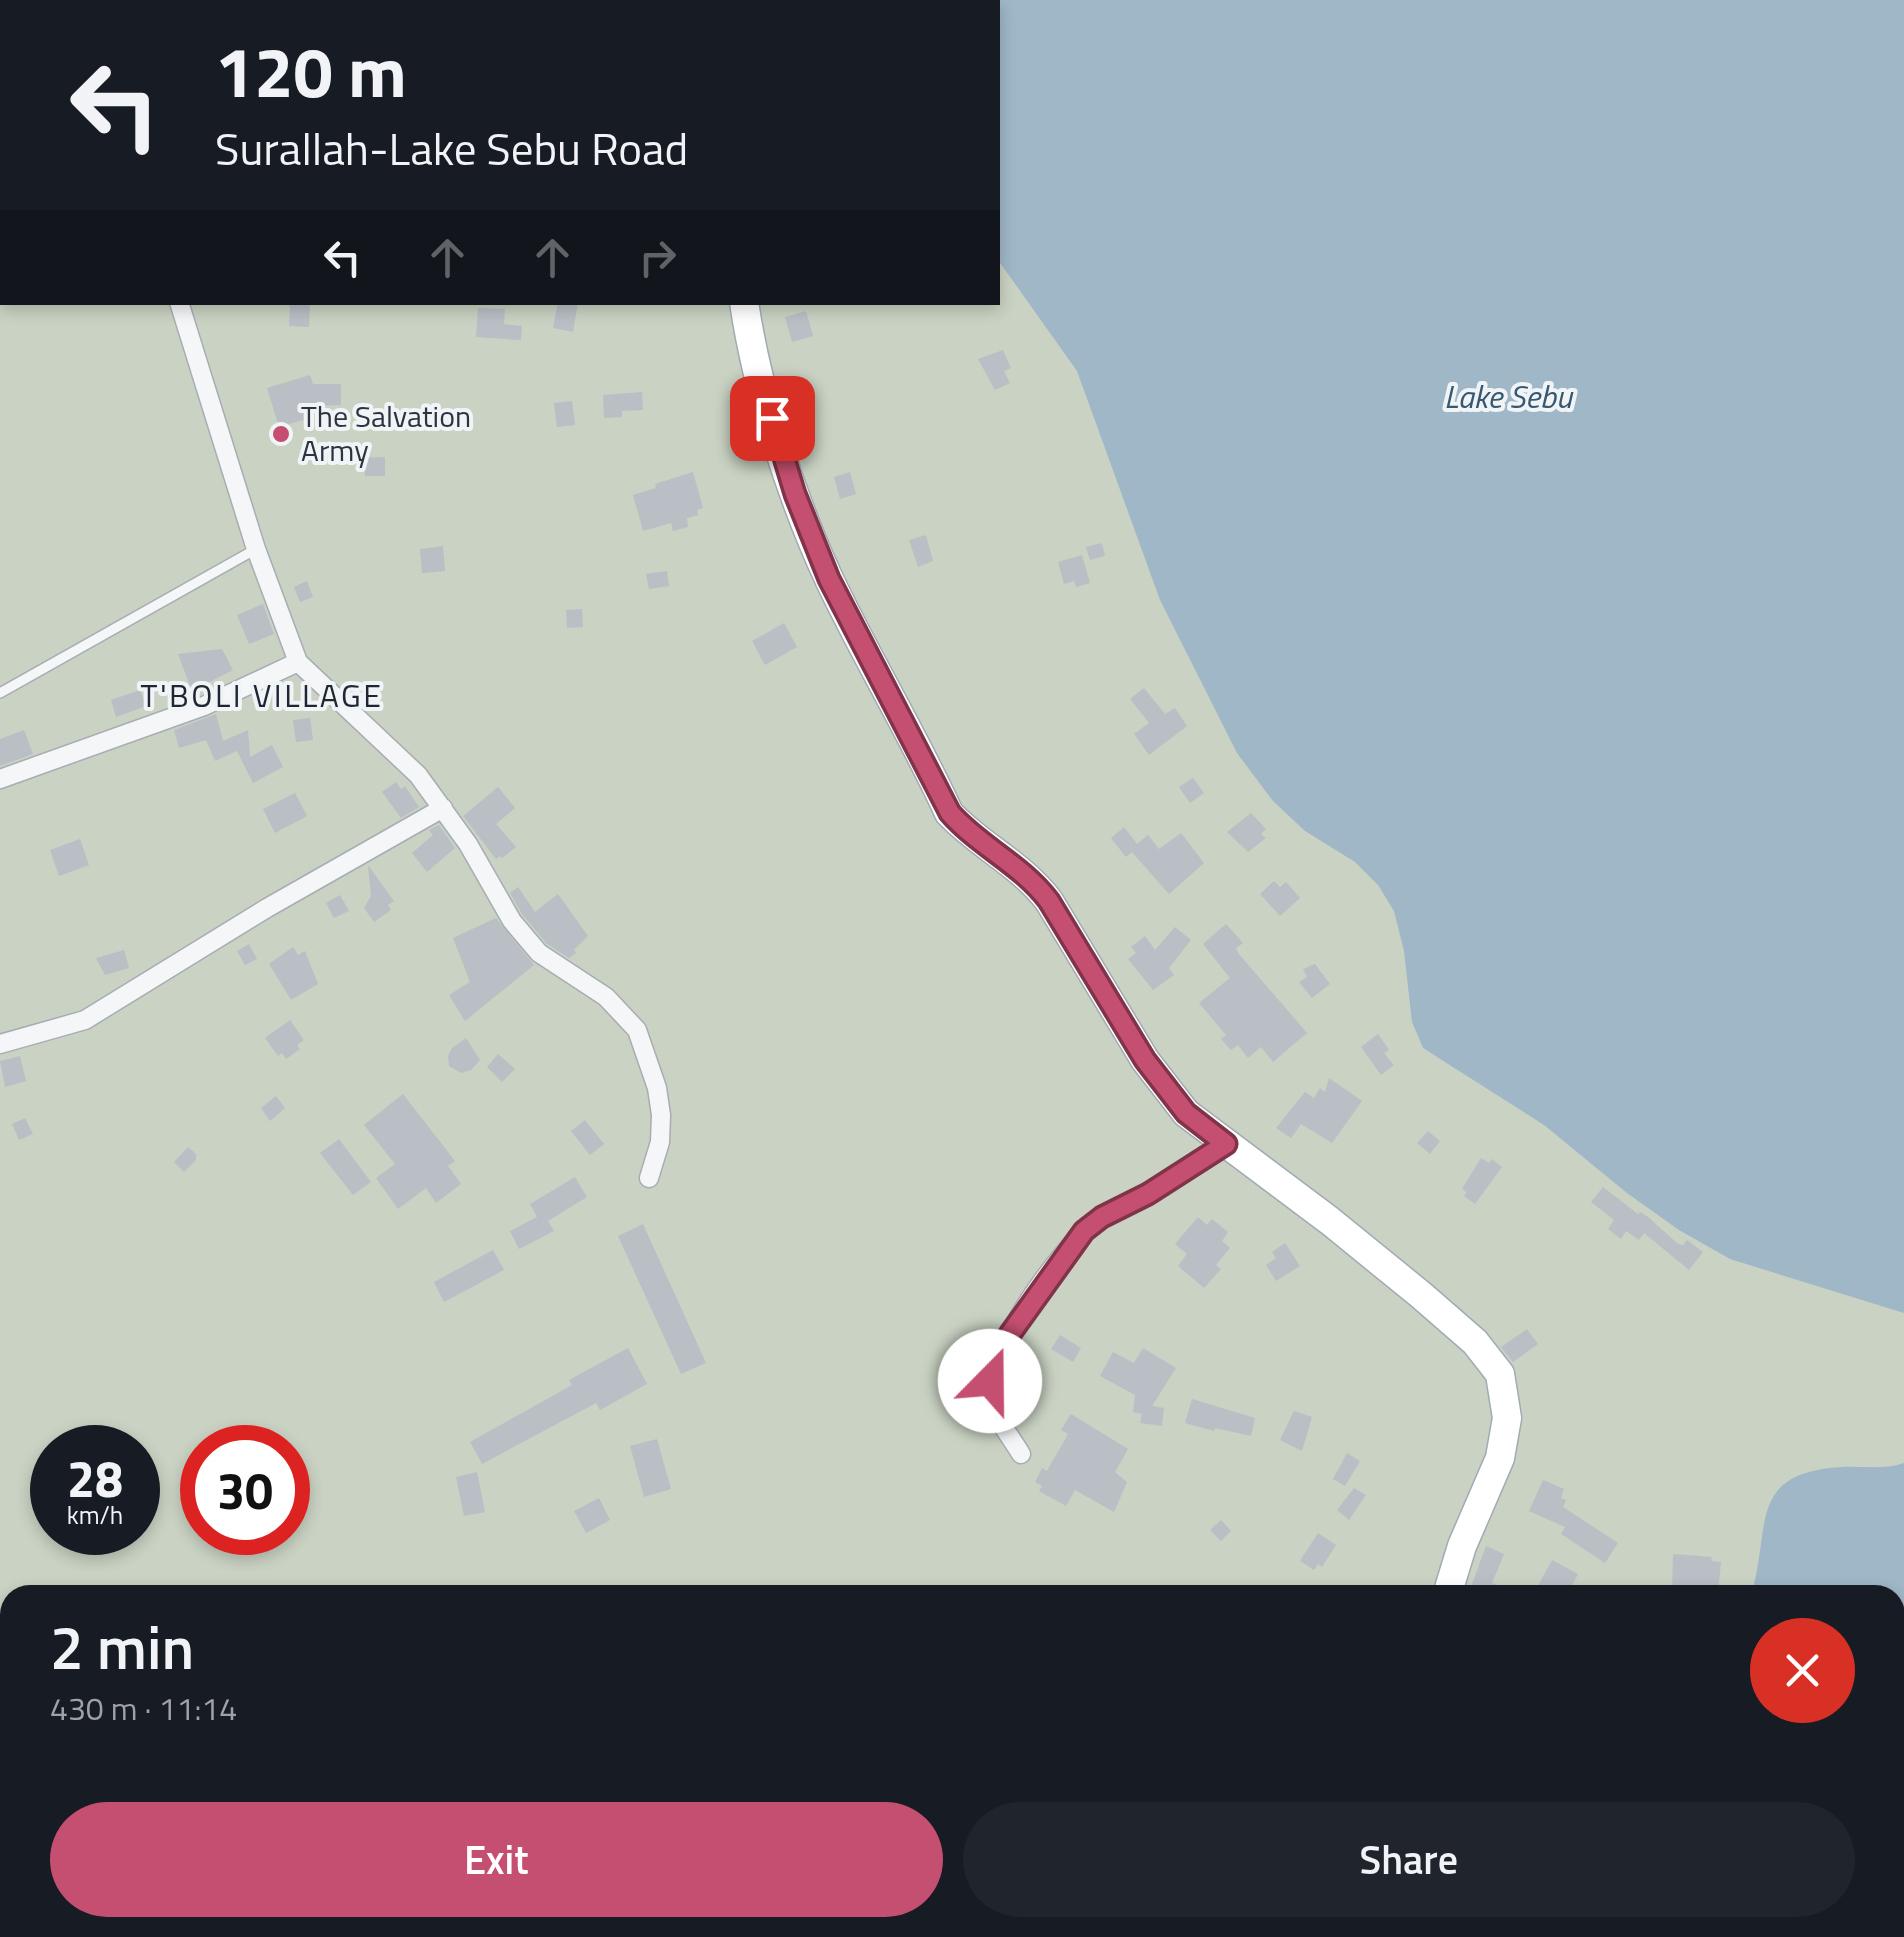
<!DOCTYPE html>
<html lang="en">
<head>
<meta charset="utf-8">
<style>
  body { margin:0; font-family:"Titillium Web",sans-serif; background:#20242c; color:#f1f3f6; height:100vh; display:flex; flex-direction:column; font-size:38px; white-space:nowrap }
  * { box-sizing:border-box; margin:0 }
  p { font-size:32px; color:#9ea1a6 }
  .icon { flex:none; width:55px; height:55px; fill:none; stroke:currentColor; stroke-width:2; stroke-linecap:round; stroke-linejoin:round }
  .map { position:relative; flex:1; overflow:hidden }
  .details { position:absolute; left:0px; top:1585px; width:1905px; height:352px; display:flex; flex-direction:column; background:#171b24; border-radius:30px 30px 0 0; box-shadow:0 5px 15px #0003 }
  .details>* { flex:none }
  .guide { position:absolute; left:0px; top:0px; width:1000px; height:305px; box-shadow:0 5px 15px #0003; background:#171b24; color:#f1f3f6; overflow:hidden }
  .speed { position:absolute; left:30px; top:1425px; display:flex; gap:20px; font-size:50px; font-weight:700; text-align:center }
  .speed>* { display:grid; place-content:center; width:130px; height:130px; border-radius:50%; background:#171b24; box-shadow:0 5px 15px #0003; line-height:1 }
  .speed small { font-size:25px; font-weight:400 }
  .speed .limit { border:15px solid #d22; background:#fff; color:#111 }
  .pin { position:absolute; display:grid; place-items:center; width:85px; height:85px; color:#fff; margin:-42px; border-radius:20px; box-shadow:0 5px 15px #0006 }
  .me { position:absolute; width:110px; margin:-55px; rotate:22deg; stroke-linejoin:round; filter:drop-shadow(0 0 8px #0008) }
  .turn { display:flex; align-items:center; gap:35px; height:210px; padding:0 50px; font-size:45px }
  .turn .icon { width:130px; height:130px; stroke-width:2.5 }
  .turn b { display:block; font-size:70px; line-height:85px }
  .lanes { display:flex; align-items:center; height:95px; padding:0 50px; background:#0003; justify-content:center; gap:50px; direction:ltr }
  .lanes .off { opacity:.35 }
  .round { display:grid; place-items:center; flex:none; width:105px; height:105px; border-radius:52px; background:#20242c }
  .headline { display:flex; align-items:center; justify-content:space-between; height:170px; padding:0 50px }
  h1 { font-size:60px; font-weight:600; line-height:75px }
  .primary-button { display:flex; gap:20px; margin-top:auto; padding:20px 50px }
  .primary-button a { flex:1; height:115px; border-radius:60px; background:#c54f70; color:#fff; font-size:40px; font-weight:600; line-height:115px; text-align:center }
  .primary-button a+a { background:#20242c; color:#f1f3f6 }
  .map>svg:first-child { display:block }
</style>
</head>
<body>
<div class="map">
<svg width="1904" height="1937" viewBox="0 0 1904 1937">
  <rect width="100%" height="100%" fill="#e1e5e9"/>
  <path fill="#c9d2c3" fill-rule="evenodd" d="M 0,0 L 1904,0 L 1904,1937 L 0,1937 ZM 2,2 L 998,2 L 998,302 L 2,302 ZM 52,1448 L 138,1448 L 138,1532 L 52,1532 ZM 202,1448 L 288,1448 L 288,1532 L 202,1532 ZM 10,1595 L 1895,1595 L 1895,1928 L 10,1928 Z"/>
  <path fill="#9fb7c7" d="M 891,0 L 1904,0 L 1904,1313 L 1730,1259 L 1679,1230 L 1627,1193 L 1544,1125 L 1423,1048 L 1412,1022 L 1404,951 L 1394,911 L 1378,885 L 1355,862 L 1305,831 L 1273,801 L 1237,753 L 1160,600 L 1077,371 L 998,260 L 998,2 Z
    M 1904,1463 L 1904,1807 L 1895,1808 L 1895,1595 L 1751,1595 C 1772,1526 1746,1473 1842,1467 C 1864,1466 1883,1470 1904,1463 Z"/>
  <path fill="#b9bfc5" d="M 290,302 L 310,302 L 309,327 L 289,326 Z
    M 558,302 L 578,302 L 573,332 L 553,328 Z
    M 478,308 L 505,309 L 504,324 L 522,326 L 521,340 L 476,337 Z
    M 806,311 L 813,336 L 792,342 L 785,317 Z
    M 1003,350 L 1011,368 L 1004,371 L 1010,383 L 995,390 L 978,359 Z
    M 310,375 L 313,384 L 341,384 L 341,405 L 307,406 L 310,418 L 279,427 L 267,388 Z
    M 642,392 L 643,410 L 622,411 L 622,417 L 604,418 L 603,395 Z
    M 572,401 L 575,425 L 557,427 L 554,403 Z
    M 385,457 L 385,476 L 365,476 L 364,458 Z
    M 693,472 L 703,508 L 697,510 L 698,515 L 687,518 L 688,527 L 673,531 L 671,523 L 643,531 L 633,495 L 656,488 L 655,484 Z
    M 850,472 L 856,494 L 840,499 L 834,477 Z
    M 926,535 L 933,561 L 918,567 L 909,540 Z
    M 1102,543 L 1105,556 L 1090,560 L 1086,547 Z
    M 443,546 L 445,571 L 422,573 L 420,549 Z
    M 1082,555 L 1090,583 L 1076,587 L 1074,581 L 1064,584 L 1058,562 Z
    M 667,571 L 669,586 L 649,589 L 646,574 Z
    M 307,581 L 313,597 L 300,602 L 294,587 Z
    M 263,604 L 274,634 L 249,644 L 237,615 Z
    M 582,609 L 583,627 L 567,628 L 566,610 Z
    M 784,623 L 797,647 L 765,665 L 752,641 Z
    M 222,649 L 233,670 L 192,691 L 178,654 Z
    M 1144,688 L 1165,714 L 1175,708 L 1187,726 L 1149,755 L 1134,734 L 1149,723 L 1130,699 Z
    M 140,690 L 146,706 L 116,717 L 111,700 Z
    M 216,714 L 223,741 L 248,730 L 250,757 L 272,745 L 283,767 L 253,783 L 237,751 L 215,761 L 206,740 L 179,748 L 174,730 Z
    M 310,718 L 313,740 L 296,742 L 293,720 Z
    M 24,730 L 33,754 L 0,766 L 0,739 Z
    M 1193,778 L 1204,793 L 1190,803 L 1179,787 Z
    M 396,782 L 401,789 L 405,786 L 419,807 L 401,818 L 382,792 Z
    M 498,787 L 515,808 L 496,824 L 516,847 L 502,858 L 500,856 L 496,859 L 463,816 Z
    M 295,793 L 307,816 L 275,833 L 263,809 Z
    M 1251,813 L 1266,829 L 1261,834 L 1266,838 L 1248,852 L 1227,832 Z
    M 439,825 L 455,848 L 427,872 L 412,853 L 433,835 L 429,830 Z
    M 1124,827 L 1137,844 L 1148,835 L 1159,849 L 1181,833 L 1204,863 L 1169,894 L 1132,852 L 1126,857 L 1111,838 Z
    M 80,839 L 89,865 L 59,876 L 50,850 Z
    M 368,865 L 394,901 L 388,905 L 391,910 L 374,922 L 364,908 L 371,896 Z
    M 1274,881 L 1280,887 L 1286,882 L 1300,898 L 1280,916 L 1260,894 Z
    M 518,887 L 535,912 L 558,894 L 588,936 L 574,950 L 576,953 L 569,958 L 547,944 L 522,914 L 510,893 Z
    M 340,895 L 349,911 L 334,918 L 326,903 Z
    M 496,918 L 534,965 L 465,1021 L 449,995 L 470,982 L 453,938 Z
    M 1226,924 L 1243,943 L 1236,948 L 1238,953 L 1307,1033 L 1273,1062 L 1261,1047 L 1248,1058 L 1238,1045 L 1231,1050 L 1221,1039 L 1226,1035 L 1199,1003 L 1230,978 L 1203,944 Z
    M 1175,927 L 1191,940 L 1169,968 L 1174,975 L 1153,990 L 1128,959 L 1136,953 L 1131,947 L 1145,936 L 1155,950 Z
    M 249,944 L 257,959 L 245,965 L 237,951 Z
    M 293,947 L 298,955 L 305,951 L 318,984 L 291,1000 L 269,964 Z
    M 124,950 L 129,968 L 105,975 L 96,958 Z
    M 1315,964 L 1330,984 L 1312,998 L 1299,982 L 1307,977 L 1303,969 Z
    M 290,1020 L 304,1040 L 297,1045 L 300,1049 L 286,1059 L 282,1053 L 278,1056 L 265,1038 Z
    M 1378,1034 L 1389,1050 L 1384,1053 L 1394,1065 L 1381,1075 L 1361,1047 Z
    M 466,1038 L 480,1060 L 471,1070 L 461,1073 L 449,1066 L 448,1056 L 452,1048 Z
    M 498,1054 L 515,1069 L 502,1082 L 487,1067 Z
    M 20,1056 L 26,1081 L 5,1087 L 0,1061 Z
    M 1329,1078 L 1362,1101 L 1332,1143 L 1301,1124 L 1291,1138 L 1276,1128 L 1305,1092 L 1314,1098 L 1320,1088 L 1325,1092 Z
    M 403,1094 L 455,1161 L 448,1166 L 461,1184 L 436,1203 L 426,1188 L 398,1209 L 376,1178 L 395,1164 L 364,1125 Z
    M 276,1096 L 285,1108 L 270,1121 L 261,1108 Z
    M 25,1118 L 33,1134 L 19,1140 L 12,1124 Z
    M 585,1120 L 604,1144 L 590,1155 L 571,1131 Z
    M 1428,1131 L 1440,1141 L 1430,1154 L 1417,1143 Z
    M 339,1139 L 371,1182 L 353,1195 L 320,1153 Z
    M 188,1147 L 196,1154 L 196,1160 L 184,1172 L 174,1162 Z
    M 1481,1158 L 1489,1163 L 1492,1159 L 1502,1167 L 1475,1204 L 1464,1196 L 1467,1192 L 1462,1189 Z
    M 575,1177 L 587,1197 L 548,1221 L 554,1231 L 519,1249 L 510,1231 L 537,1217 L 530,1204 Z
    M 1603,1187 L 1638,1214 L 1640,1212 L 1648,1217 L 1678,1244 L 1683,1245 L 1687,1240 L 1703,1252 L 1689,1270 L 1644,1233 L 1639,1240 L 1626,1231 L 1621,1239 L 1608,1229 L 1614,1220 L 1591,1202 Z
    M 1198,1217 L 1207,1225 L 1212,1219 L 1228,1232 L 1222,1241 L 1230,1248 L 1216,1265 L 1221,1269 L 1204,1288 L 1178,1266 L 1187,1254 L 1175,1244 Z
    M 643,1224 L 706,1363 L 681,1374 L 618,1236 Z
    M 1285,1243 L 1300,1266 L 1276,1281 L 1266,1265 L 1276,1258 L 1272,1252 Z
    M 493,1250 L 504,1270 L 444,1302 L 434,1282 Z
    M 1527,1329 L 1538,1344 L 1513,1362 L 1501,1347 Z
    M 1060,1335 L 1081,1348 L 1073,1362 L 1051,1349 Z
    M 628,1348 L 647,1384 L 600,1410 L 596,1403 L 482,1464 L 470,1442 L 572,1385 L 569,1380 Z
    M 1143,1348 L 1176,1368 L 1152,1406 L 1164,1408 L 1162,1426 L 1140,1423 L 1142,1414 L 1133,1412 L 1135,1395 L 1100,1376 L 1113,1352 L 1134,1363 Z
    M 1192,1399 L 1255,1418 L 1251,1436 L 1215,1428 L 1214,1431 L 1185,1423 Z
    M 1294,1411 L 1312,1417 L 1302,1451 L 1280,1440 Z
    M 1071,1414 L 1128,1449 L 1115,1472 L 1127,1482 L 1114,1512 L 1075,1490 L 1066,1506 L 1039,1491 L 1042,1486 L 1035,1482 L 1042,1468 L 1047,1471 L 1068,1434 L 1061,1430 Z
    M 657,1439 L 671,1489 L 644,1497 L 630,1446 Z
    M 1347,1453 L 1360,1461 L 1345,1486 L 1333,1479 Z
    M 477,1472 L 485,1512 L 464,1516 L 456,1477 Z
    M 1543,1480 L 1564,1489 L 1561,1498 L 1566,1500 L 1563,1507 L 1618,1543 L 1605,1563 L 1561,1534 L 1565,1527 L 1529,1511 Z
    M 1354,1488 L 1366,1495 L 1349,1520 L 1337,1510 Z
    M 599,1498 L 610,1520 L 586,1533 L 574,1511 Z
    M 1221,1520 L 1231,1531 L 1221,1541 L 1210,1530 Z
    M 1318,1533 L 1336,1545 L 1322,1567 L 1318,1564 L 1314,1570 L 1300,1561 Z
    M 1486,1546 L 1504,1554 L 1492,1583 L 1520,1595 L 1468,1595 Z
    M 1673,1554 L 1712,1557 L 1711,1561 L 1721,1562 L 1718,1593 L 1672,1590 Z
    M 1552,1560 L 1578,1574 L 1567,1595 L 1533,1595 Z"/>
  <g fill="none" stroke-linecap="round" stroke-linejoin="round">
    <defs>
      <path id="service" d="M 0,693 L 256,549"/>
      <path id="minor" d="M 85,0 L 86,2
        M 54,2 L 61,0
        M 0,24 L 2,23
        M 179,302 L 256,549 L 298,662 L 418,775 L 468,844 L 512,921 L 539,953 L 606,997 L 637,1030 L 657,1088 L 661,1115 L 660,1142 L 649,1178
        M 0,779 L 204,706 L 298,662
        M 0,1044 L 85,1020 L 267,908 L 443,808
        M 1021,1454 C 1011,1437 995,1419 992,1399 C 984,1352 1062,1245 1100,1218 C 1114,1208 1132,1202 1148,1193 C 1175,1178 1200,1159 1226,1144
        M 1895,1870 L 1904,1872
        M 1772,1937 L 1783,1928"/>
      <path id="primary" d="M 628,0 L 629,2
        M 744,302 C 757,391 792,500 830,581 C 867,659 913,734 949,813 C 980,846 1021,864 1049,901 L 1145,1060 L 1186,1113 L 1330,1221 L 1421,1295 L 1475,1342 L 1500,1374 L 1507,1418 L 1500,1458 L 1462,1546 L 1447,1595
        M 1374,1937 L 1376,1928"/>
    </defs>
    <use href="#service" stroke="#a7adb3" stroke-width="12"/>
    <use href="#minor" stroke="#a7adb3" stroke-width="21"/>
    <use href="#primary" stroke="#a1abb4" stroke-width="31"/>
    <use href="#service" stroke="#f4f6f7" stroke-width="9"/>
    <use href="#minor" stroke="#f4f6f7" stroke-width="18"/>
    <use href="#primary" stroke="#fff" stroke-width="28"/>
  </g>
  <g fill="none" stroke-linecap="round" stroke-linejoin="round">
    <defs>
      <path id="route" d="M 772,418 L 795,494 L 829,579 L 950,813 C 980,847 1021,864 1049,901 L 1145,1060 L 1186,1113 L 1226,1144 L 1148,1194 L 1102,1217 L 1084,1231 L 1010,1334 L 990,1381"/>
    </defs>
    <use href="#route" stroke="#803349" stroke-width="25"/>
    <use href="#route" stroke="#c54f70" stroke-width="18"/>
  </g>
  <circle fill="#c54f70" stroke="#f1f4f6" stroke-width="4" cx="281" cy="434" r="10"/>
  <g text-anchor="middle" stroke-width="8" stroke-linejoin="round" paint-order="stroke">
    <g font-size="30" fill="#2b3540" stroke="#f1f4f6" text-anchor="start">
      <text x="301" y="427">The Salvation<tspan x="301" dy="34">Army</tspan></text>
    </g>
    <g font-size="32" font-style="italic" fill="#375871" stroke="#f1f4f6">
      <text x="1508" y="408">Lake Sebu</text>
    </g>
    <g font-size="32" letter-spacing="2.5" fill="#1d2631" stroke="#f1f4f6">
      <text x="262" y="707">T'BOLI VILLAGE</text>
    </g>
  </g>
</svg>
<div class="speed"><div>28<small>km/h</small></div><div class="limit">30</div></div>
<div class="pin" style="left:772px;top:418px;background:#d93025"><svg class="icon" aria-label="arrive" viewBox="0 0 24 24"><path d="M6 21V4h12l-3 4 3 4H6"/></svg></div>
<svg class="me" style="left:990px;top:1381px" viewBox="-20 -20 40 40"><circle r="19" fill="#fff"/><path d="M0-13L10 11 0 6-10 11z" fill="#c54f70"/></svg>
<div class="guide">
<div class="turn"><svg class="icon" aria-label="left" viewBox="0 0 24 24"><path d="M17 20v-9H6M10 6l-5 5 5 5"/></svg><div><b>120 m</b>Surallah-Lake Sebu Road</div></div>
<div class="lanes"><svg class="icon" aria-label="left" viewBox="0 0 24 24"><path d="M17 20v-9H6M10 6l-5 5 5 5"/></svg><svg class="icon off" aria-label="ahead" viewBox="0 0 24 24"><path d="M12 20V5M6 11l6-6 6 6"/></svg><svg class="icon off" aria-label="ahead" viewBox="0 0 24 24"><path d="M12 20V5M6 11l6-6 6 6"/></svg><svg class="icon off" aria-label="right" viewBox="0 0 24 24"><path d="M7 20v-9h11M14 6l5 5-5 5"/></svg></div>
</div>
<section class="details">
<div class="headline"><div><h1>2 min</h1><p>430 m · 11:14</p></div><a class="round" style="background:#d93025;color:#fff"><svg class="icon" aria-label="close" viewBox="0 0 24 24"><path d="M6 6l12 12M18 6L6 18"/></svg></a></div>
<div class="primary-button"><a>Exit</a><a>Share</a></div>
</section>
</div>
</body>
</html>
